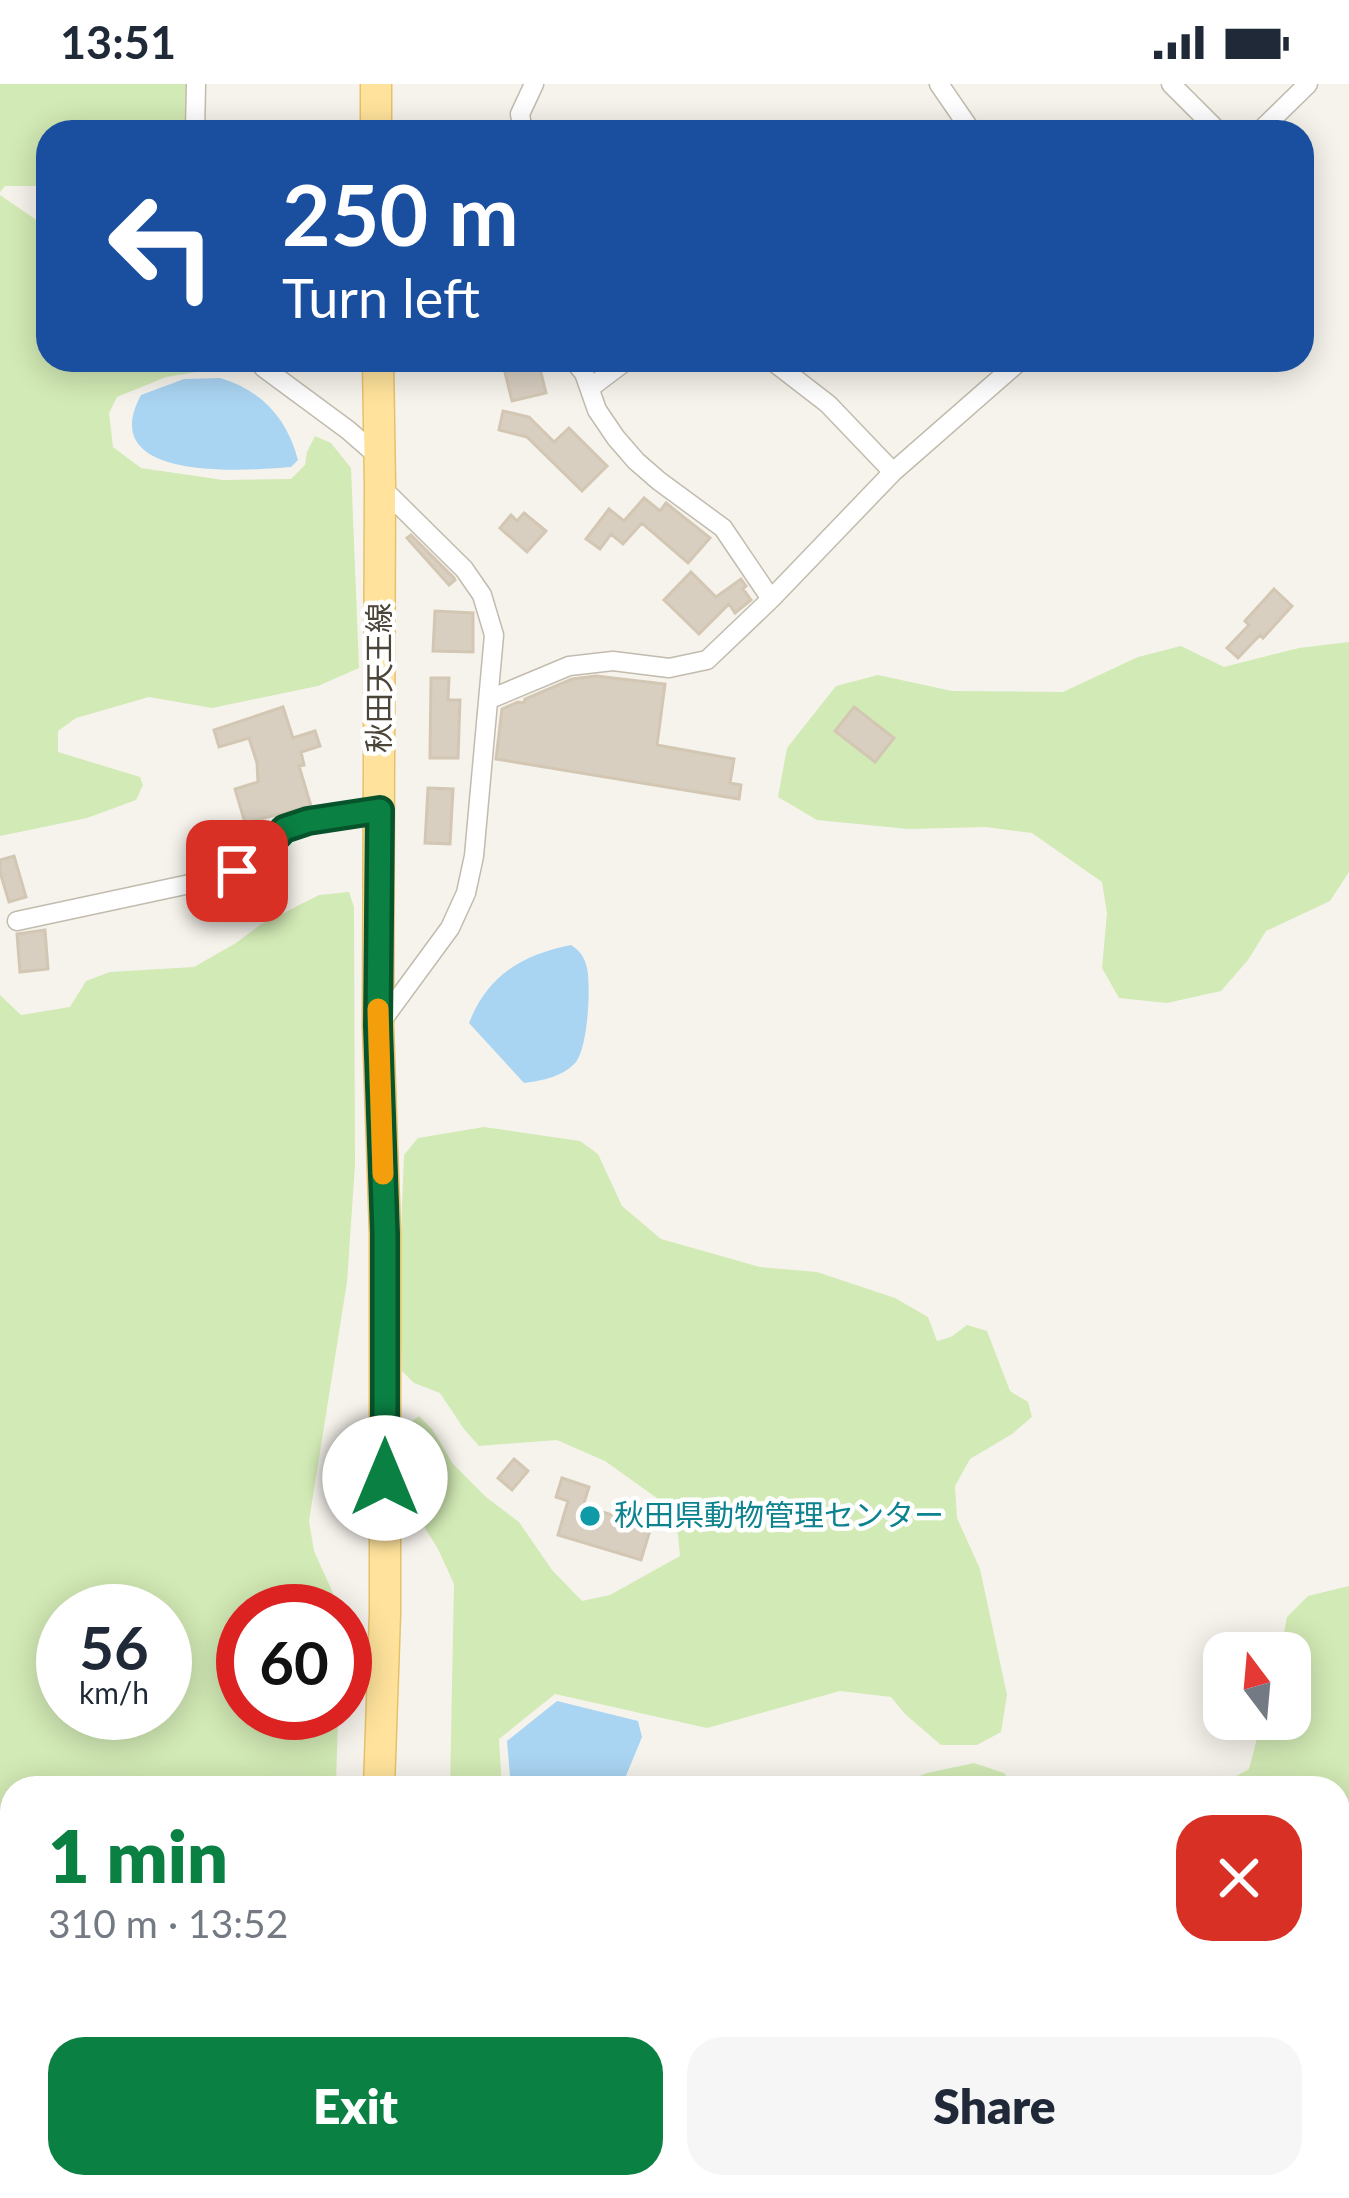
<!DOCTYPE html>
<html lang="en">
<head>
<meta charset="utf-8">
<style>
  body { margin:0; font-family:Lato,"Noto Sans JP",sans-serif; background:#f6f6f7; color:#1f2937; height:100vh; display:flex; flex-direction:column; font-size:45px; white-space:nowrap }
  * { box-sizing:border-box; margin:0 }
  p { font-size:39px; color:#747a83 }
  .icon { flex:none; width:66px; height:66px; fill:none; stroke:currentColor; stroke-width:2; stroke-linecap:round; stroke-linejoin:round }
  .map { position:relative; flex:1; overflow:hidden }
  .side { position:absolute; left:0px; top:1692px; width:1350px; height:423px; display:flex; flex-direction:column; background:#fff; border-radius:36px 36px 0 0; box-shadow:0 6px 30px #0003 }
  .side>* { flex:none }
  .hud { position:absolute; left:36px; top:36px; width:1278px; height:252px; border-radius:36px; box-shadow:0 6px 30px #0003; background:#1a4fa0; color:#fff; overflow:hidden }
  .needle { width:78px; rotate:344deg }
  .controls { position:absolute; left:1203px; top:1548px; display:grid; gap:24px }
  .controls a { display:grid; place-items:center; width:108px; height:108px; border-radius:24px; background:#fff; box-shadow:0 6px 30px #0003; font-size:60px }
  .speed { position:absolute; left:36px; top:1500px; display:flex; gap:24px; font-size:60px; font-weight:700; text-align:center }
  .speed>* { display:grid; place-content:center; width:156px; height:156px; border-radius:50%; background:#fff; box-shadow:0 6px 30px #0003; line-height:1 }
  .speed small { font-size:30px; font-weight:400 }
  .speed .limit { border:18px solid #d22; background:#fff; color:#111 }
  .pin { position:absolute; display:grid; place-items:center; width:102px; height:102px; color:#fff; margin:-51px; border-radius:24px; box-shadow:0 6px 18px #0006 }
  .me { position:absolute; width:132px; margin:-66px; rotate:0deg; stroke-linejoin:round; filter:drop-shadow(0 0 9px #0008) }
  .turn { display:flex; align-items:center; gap:42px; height:252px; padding:0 48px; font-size:54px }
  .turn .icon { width:156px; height:156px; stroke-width:2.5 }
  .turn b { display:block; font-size:84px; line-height:102px }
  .round { display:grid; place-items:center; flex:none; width:126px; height:126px; border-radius:36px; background:#f6f6f7 }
  .summary { display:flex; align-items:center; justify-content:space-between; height:204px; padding:0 48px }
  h1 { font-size:72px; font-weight:800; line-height:90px; color:#0b8043 }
  .primary-button { display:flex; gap:24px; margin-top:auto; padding:24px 48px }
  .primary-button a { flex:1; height:138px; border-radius:36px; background:#0b8043; color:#fff; font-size:48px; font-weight:800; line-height:138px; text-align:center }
  .primary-button a+a { background:#f6f6f7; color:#1f2937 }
  .status { display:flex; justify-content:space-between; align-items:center; height:84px; padding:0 60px; background:#fff; direction:ltr }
  .status svg { height:33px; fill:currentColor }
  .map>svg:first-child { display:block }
</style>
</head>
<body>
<div class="status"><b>13:51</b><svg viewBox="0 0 49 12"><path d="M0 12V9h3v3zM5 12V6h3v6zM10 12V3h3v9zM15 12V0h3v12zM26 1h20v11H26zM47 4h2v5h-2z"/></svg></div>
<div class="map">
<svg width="1349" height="2114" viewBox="0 0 1349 2114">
  <rect width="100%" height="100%" fill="#f6f3ec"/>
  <path fill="#d2eab5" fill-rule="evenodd" d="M 0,0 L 186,0 L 185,48 L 48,48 L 48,102 L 5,102 L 0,108 Z
    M 0,111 L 48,144 L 48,276 L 206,276 L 209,286 L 166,293 L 117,313 L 109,329 L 113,363 L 141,384 L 223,396 L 291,395 L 305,381 L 307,368 L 315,352 L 331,359 L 351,384 L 359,584 L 318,602 L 212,624 L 149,613 L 76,634 L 58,647 L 58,668 L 140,693 L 143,701 L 136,716 L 87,734 L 0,752 Z
    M 1349,558 L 1349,788 L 1330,817 L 1266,847 L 1248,876 L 1221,907 L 1167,919 L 1119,914 L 1102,884 L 1107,829 L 1102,798 L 1032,749 L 986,743 L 908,745 L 817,736 L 778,713 L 787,664 L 836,602 L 878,591 L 952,607 L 1063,608 L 1138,573 L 1181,562 L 1224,583 L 1299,564 Z
    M 349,808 L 354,823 L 355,1081 L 347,1198 L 309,1437 L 314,1467 L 341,1527 L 243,1527 L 243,1629 L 338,1629 L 336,1704 L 12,1704 L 12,1815 L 0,1808 L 0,911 L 21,931 L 70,923 L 86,897 L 110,888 L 194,883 L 236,859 L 260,841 L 319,811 ZM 63,1527 L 165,1527 L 165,1629 L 63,1629 Z
    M 484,1043 L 580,1057 L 598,1070 L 622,1122 L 661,1155 L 760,1183 L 817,1188 L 895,1214 L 928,1233 L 937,1257 L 951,1253 L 967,1241 L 987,1247 L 1010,1307 L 1028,1318 L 1032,1333 L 1012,1350 L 970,1375 L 955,1402 L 957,1434 L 980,1485 L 1007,1611 L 1001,1648 L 977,1661 L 941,1661 L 905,1630 L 891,1613 L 840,1607 L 707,1644 L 555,1610 L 499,1655 L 502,1704 L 450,1704 L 454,1500 L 438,1465 L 410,1420 L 402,1383 L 401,1346 L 419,1332 L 432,1345 L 453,1380 L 486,1413 L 519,1438 L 552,1486 L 582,1517 L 610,1511 L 680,1472 L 678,1451 L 668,1422 L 605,1377 L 557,1356 L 479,1362 L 464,1345 L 440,1309 L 414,1299 L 402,1287 L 399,1200 L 404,1071 L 418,1054 Z
    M 1349,1502 L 1349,2114 L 458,2114 L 457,2103 L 1338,2103 L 1338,1704 L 1215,1704 L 1249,1685 L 1262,1635 L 1290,1635 L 1290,1569 L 1280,1569 L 1287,1533 L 1308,1512 Z
    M 974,1679 L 1004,1689 L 1016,1704 L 888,1704 L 927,1689 Z
    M 0,1836 L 12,1845 L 12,2103 L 120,2103 L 126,2114 L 0,2114 Z
    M 145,2103 L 257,2103 L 250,2114 L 152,2114 Z
    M 298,2103 L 432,2103 L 433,2114 L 293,2114 Z"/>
  <path fill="#a9d4f2" d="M 220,294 C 261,306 287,334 298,376 L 291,383 C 244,387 94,398 141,311 L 184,295 Z
    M 571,861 C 580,867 584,872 587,884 C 591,903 588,962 576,978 C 564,992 542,997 524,999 L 469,939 C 488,891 522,871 571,861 Z
    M 557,1617 L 638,1637 L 642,1653 L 621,1704 L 511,1704 L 507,1657 Z"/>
  <path fill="#d8cfc1" stroke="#d3c7b4" stroke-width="3" d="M 502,276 L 531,276 L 533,282 L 539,281 L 546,309 L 512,317 Z
    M 503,327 L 529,333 L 554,358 L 569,344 L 607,382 L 582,407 L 527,353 L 499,346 Z
    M 644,414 L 660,427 L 666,419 L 710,454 L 688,479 L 642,439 L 623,460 L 611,450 L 600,465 L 586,455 L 609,425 L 624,437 Z
    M 524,429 L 546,447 L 527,468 L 500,444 L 511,431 L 517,437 Z
    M 411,451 L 454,494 L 455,496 L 449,501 L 407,454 Z
    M 691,488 L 716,513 L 741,495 L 746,502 L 743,505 L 751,516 L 735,529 L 729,520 L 699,550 L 664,516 Z
    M 1274,505 L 1292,522 L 1263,554 L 1260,551 L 1238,574 L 1227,564 L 1249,541 L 1245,537 Z
    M 435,527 L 473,529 L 473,568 L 433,567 Z
    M 596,592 L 665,600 L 657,661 L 734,675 L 730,699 L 741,701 L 739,715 L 496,675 L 502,625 L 518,618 L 524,619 L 525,615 L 572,595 Z
    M 431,594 L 449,594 L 448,616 L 460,616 L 458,674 L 430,674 Z
    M 283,623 L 293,654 L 315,647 L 320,662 L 301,668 L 304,681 L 299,682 L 311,722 L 245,739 L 235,705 L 258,698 L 257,679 L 249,654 L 219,663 L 214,646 Z
    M 854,623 L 894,654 L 875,678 L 835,647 Z
    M 428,704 L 453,705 L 450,760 L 425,759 Z
    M 14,772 L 26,813 L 9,818 L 0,788 L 0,776 Z
    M 45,846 L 48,885 L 20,888 L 17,850 Z
    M 514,1375 L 528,1387 L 512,1406 L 498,1394 Z
    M 562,1394 L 589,1403 L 583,1422 L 651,1443 L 641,1476 L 558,1451 L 568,1417 L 556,1413 Z"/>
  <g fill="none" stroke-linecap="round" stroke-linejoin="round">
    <defs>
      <path id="minor" d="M 939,0 L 972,48
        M 1171,0 L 1219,48
        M 195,48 L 196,0
        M 523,48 L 520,30 L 534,0
        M 1259,48 L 1308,0
        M 257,276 L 264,284 L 348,346 L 379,373
        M 573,276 L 584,289 L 597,326 L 616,354 L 636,377 L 659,397 L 723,444 L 771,515
        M 771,276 L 828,320 L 893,388
        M 590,304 L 627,276
        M 380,402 L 464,485 L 482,511 L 494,551 L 474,772 L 466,809 L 450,844 L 381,938
        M 490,615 L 569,582 L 613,577 L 669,584 L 707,576 L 771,515 L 893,388 L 1021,276
        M 17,837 L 213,795 L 237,787 L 263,768 L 284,745 L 308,737 L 380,726
        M 0,1826 L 12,1832
        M 131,2103 L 139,2114
        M 445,2103 L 446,2114"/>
      <path id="primary" d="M 376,0 L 376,48
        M 378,276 L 380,402 L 378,942 L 385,1150 L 385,1529 L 379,1704
        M 279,2114 L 284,2103"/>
    </defs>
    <use href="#minor" stroke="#c2bbae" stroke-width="21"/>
    <use href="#primary" stroke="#e6c16a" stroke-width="33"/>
    <use href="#minor" stroke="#fff" stroke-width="18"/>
    <use href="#primary" stroke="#ffe39c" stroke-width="30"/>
  </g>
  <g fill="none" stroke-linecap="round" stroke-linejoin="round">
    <defs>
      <path id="route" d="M 237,787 L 263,768 L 284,745 L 308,737 L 380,726 L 378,942 L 385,1150 L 385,1394"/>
    </defs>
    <use href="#route" stroke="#07532c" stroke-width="30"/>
    <use href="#route" stroke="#0b8043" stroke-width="21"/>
    <path stroke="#f59e0b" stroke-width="21" d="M 378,925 L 383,1090"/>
  </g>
  <circle fill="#0f9aa8" stroke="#fff" stroke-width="4.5" cx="590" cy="1432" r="12"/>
  <g text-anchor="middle" stroke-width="9" stroke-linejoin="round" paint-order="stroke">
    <g font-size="30" fill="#4b4439" stroke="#fff">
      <text transform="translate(380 594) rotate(-90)" y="10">秋田天王線</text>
    </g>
    <g font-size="30" fill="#0d838f" stroke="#fff" text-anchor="start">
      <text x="614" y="1442">秋田県動物管理センター</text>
    </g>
  </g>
</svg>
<div class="controls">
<a><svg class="needle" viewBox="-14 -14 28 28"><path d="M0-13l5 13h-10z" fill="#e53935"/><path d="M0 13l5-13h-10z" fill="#747a83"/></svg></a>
</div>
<div class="speed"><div>56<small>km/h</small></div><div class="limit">60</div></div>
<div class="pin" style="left:237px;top:787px;background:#d93025"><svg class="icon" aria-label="arrive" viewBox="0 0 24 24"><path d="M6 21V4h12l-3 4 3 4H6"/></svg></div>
<svg class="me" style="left:385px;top:1394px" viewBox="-20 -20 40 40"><circle r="19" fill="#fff"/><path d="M0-13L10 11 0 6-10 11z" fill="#0b8043"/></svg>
<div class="hud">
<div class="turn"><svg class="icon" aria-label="left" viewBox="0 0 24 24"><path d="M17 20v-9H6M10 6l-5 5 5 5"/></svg><div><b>250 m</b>Turn left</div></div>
</div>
<section class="side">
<div class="summary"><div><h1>1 min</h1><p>310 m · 13:52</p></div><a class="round" style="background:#d93025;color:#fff"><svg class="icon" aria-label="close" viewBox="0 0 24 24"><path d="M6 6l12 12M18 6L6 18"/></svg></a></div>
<div class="primary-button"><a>Exit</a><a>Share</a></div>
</section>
</div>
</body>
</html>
